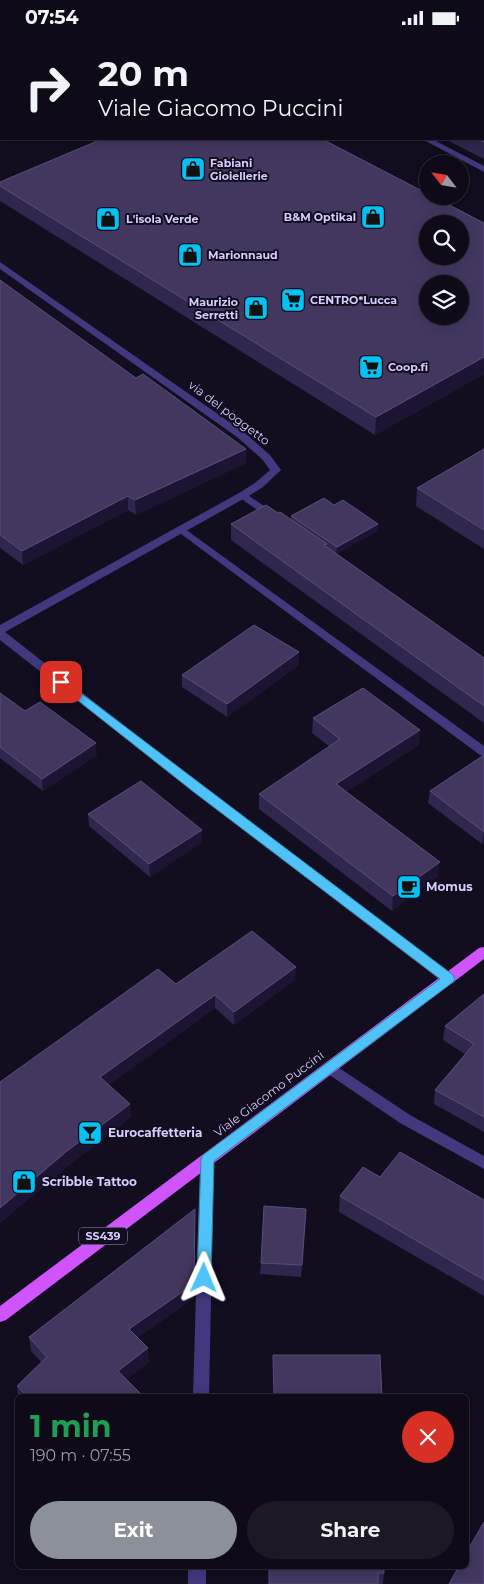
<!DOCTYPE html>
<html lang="en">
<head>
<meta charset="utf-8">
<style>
  body { margin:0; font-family:Montserrat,sans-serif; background:#1c1824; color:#f1f3f6; height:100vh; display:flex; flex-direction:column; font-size:19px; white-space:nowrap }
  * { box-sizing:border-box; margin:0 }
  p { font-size:16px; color:#9b9aa1 }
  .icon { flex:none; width:28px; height:28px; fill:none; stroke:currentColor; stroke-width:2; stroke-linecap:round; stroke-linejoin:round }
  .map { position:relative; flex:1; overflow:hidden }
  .panel { position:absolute; left:15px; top:1359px; width:454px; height:175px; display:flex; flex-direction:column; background:#0e0a17; border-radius:8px; box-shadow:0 2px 12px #0003,0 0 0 1px #2e2b36 }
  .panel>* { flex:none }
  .hud { position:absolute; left:0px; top:0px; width:485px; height:105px; box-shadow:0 2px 12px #0003,0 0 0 1px #2e2b36; background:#0e0a17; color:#f1f3f6; overflow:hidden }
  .needle { width:32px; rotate:301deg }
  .fabs { position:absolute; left:419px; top:120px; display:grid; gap:10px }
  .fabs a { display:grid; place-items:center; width:50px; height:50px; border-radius:50%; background:#0e0a17; box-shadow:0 2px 12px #0003,0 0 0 1px #2e2b36; font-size:25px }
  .pin { position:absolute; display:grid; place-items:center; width:42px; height:42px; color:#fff; margin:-21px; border-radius:10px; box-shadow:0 2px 8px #0006 }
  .me { position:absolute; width:55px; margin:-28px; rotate:1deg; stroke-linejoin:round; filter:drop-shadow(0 0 4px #0008) }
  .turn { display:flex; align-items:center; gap:18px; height:105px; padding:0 15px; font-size:22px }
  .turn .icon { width:65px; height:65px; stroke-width:2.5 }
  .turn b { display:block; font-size:35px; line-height:42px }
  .round { display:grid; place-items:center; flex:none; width:52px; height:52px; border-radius:26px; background:#1c1824 }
  .summary { display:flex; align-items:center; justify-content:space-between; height:85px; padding:0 15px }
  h1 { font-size:30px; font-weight:700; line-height:38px; color:#1e9e55 }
  .action { display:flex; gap:10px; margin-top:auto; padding:10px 15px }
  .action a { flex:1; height:58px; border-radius:30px; background:#8c9099; color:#fff; font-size:20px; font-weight:700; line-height:58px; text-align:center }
  .action a+a { background:#1c1824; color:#f1f3f6 }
  .status { display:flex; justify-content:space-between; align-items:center; height:35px; padding:0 25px; background:#0e0a17; direction:ltr }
  .status svg { height:14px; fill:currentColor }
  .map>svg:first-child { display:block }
</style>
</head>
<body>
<div class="status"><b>07:54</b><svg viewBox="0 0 49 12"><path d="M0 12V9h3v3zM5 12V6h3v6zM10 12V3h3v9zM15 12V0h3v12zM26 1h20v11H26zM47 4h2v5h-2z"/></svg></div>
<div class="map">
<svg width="484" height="1549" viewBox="0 0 484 1549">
  <rect width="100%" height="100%" fill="#120d1f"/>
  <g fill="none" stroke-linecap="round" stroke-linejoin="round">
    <path fill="#42387e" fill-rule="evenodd" d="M 224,0 L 234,0 L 235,1 L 225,1 Z
      M 422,104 L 432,104 L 484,131 L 484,137 Z
      M 243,457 L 279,481 L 280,483 L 279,485 L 271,485 L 239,462 L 238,460 L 239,458 Z
      M 181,491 L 484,711 L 484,721 L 480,720 L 177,496 L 176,494 Z"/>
    <path fill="#42387e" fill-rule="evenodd" d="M 0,227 L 245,398 L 270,420 L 281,435 L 263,452 L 247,462 L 5,597 L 203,752 L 454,940 L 456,944 L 454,948 L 449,949 L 444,948 L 195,758 L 0,605 L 0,590 L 239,458 L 255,448 L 270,435 L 262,424 L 237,402 L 0,234 Z
      M 330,1027 L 410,1080 L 484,1121 L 484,1134 L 400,1088 L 325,1037 L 323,1033 L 325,1029 Z
      M 207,1118 L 212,1120 L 214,1124 L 209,1361 L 193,1361 L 200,1124 L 202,1120 Z
      M 188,1531 L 206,1531 L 206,1549 L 188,1549 Z"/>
    <path fill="#cf54fc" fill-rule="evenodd" d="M 484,912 L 484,924 L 6,1285 L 0,1287 L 0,1271 L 479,913 Z"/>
  </g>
  <path fill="#31264d" d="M 256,0 L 484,0 L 484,124 L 445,104 L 484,104 L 484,1 L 258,1 Z
    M 0,147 L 484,188 L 484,339 L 375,400 L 0,166 Z
    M 0,245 L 246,428 L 136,480 L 128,475 L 23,530 L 0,513 Z
    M 484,414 L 484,514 L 416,471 L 417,453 Z
    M 334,470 L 378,489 L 378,496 L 336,519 L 484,623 L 484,688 L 231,505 L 231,489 L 278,478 L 291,484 L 291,481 Z
    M 299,617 L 299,630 L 227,682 L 182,652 L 182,640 Z
    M 0,658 L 25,676 L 97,720 L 43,756 L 0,723 Z
    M 313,683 L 419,710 L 346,757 L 438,841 L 392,876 L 259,774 L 259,759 L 330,712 L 312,698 Z
    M 484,720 L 484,808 L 482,809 L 428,768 L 430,756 Z
    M 88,779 L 202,795 L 202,807 L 150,842 L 89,791 Z
    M 295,945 L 234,990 L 215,973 L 109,1050 L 131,1082 L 69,1130 L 0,1188 L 0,1047 L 176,949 Z
    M 484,959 L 484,1097 L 434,1069 L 435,1055 L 465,1019 L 443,1005 L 445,991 Z
    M 340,1161 L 484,1165 L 484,1261 L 339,1177 Z
    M 195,1174 L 194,1263 L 137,1303 L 149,1327 L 126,1344 L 143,1361 L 18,1361 L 17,1351 L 41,1327 L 31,1316 L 29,1302 Z
    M 306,1174 L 301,1242 L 260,1239 L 261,1228 Z
    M 269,1531 L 384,1538 L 383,1549 L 378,1549 Z"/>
  <path fill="#1d1433" d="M 484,322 L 484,339 L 375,400 L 376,382 Z
    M 246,414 L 246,428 L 136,480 L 135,465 Z
    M 128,461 L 128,475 L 23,530 L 22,516 Z
    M 378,489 L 378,496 L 336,519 L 337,512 Z
    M 299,617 L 299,630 L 227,682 L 227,669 Z
    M 420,695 L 419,710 L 335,764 L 336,749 Z
    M 96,708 L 97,720 L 43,756 L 42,744 Z
    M 202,795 L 202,807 L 150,842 L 149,829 Z
    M 484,797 L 484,808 L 482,809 Z
    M 440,827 L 438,841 L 392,876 L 393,861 Z
    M 296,932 L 295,945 L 234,990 L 234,977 Z
    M 215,960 L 215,973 L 101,1056 L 100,1042 Z
    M 130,1069 L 131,1082 L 69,1130 L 0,1188 L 0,1173 L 67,1116 Z
    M 195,1174 L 194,1263 L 130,1308 L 129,1294 Z
    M 148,1313 L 149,1327 L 119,1349 L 118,1336 Z"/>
  <path fill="#433760" stroke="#5a4f79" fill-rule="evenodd" d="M 286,0 L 484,0 L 484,107 L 478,104 L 484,104 L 484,1 L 288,1 Z
    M 102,104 L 322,104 L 428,159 L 428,161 L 432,161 L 484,188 L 484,322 L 376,382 L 0,151 L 0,147 ZM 428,189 L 460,189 L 460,221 L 428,221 ZM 428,249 L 460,249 L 460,281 L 428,281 Z
    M 0,245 L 136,343 L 143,339 L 246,414 L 135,465 L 128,461 L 22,516 L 0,500 Z
    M 484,414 L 484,495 L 417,453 Z
    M 324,463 L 334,470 L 343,465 L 378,489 L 337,512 L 291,481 Z
    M 266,470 L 278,478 L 280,477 L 327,509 L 324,510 L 484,623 L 484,671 L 231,489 Z
    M 254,590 L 299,617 L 227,669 L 182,640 Z
    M 363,653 L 420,695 L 336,749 L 440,827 L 393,861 L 259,759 L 340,704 L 313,683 Z
    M 0,658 L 25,676 L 40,667 L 96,708 L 42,744 L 0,712 Z
    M 484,720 L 484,797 L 430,756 Z
    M 141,746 L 202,795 L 149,829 L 88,779 Z
    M 252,896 L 296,932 L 234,977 L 215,960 L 100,1042 L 130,1069 L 67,1116 L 0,1173 L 0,1047 L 158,934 L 176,949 Z
    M 484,959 L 484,1082 L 435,1055 L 474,1009 L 445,991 Z
    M 400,1117 L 484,1165 L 484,1245 L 340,1161 L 363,1132 L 380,1142 Z
    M 264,1171 L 306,1174 L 302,1230 L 261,1228 Z
    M 195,1174 L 194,1249 L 129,1294 L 148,1313 L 118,1336 L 143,1361 L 27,1361 L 17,1351 L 47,1322 L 29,1302 Z
    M 273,1320 L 380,1320 L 382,1361 L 274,1361 Z
    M 484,1487 L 484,1549 L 449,1549 L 459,1531 L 466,1531 L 466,1518 Z
    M 269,1531 L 384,1531 L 384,1538 L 378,1538 L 378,1549 L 269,1549 Z"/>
  <path fill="#4fc3f7" stroke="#337fa1" d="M 61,643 L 453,940 L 455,944 L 453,947 L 214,1126 L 211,1243 L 209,1247 L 204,1249 L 199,1247 L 197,1243 L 201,1124 L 203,1120 L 440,944 L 195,758 L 57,649 L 56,647 Z"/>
  <defs>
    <symbol id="shop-square" viewBox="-11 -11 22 22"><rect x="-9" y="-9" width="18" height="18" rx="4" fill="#04c2f2" stroke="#120d1f"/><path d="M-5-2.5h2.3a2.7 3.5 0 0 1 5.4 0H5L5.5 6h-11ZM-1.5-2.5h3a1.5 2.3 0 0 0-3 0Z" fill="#111"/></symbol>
    <symbol id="supermarket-square" viewBox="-11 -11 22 22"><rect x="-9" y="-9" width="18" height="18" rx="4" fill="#04c2f2" stroke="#120d1f"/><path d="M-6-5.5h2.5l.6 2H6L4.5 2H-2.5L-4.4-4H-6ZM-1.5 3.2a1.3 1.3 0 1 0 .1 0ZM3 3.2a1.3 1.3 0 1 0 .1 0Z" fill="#111"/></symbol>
    <symbol id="cafe-square" viewBox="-11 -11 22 22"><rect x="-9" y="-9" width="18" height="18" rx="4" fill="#04c2f2" stroke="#120d1f"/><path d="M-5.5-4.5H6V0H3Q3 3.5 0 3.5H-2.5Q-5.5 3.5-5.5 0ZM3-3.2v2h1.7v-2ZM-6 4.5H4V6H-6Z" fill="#111"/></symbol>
    <symbol id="bar-square" viewBox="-11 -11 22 22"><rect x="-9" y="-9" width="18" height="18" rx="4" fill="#04c2f2" stroke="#120d1f"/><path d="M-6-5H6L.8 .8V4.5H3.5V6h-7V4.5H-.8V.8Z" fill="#111"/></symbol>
  </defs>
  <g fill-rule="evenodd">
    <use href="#shop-square" x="179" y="120" width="28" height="28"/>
    <use href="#shop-square" x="359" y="168" width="28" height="28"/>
    <use href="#shop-square" x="94" y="170" width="28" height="28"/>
    <use href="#shop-square" x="176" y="206" width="28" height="28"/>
    <use href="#supermarket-square" x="279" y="251" width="28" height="28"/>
    <use href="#shop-square" x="242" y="259" width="28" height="28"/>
    <use href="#supermarket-square" x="357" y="318" width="28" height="28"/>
    <use href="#cafe-square" x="395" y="838" width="28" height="28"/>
    <use href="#bar-square" x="76" y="1084" width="28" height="28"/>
    <use href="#shop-square" x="10" y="1133" width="28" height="28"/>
  </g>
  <g text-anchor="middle" stroke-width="4" stroke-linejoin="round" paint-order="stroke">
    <g font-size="11" font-weight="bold" fill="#d7ccfe" stroke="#120d1f" text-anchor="start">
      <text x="210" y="132">Fabiani<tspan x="210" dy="13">Gioiellerie</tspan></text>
      <text x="356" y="186" text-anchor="end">B&amp;M Optikal</text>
      <text x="126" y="188">L'isola Verde</text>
      <text x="208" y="224">Marionnaud</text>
      <text x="310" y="269">CENTRO*Lucca</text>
      <text x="238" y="271" text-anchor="end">Maurizio<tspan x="238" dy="13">Serretti</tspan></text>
      <text x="388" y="336">Coop.fi</text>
    </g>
    <rect fill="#120d1f" stroke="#9c93bb" stroke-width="1" x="79" y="1192.5" width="48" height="17" rx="4"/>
    <g font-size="11" font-weight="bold" fill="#d7ccfe">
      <text x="103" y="1205">SS439</text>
    </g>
    <g font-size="12" fill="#d7ccfe" stroke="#120d1f">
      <text transform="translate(229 378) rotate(37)" y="4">via del poggetto</text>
      <text transform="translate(269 1059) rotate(-37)" y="4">Viale Giacomo Puccini</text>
    </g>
    <g font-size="12" font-weight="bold" fill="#d7ccfe" stroke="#120d1f" text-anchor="start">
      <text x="426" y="856">Momus</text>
      <text x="108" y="1102">Eurocaffetteria</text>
      <text x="42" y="1151">Scribble Tattoo</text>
    </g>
  </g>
</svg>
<div class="fabs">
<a><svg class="needle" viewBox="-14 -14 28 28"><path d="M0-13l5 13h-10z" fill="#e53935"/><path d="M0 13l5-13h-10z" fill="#9b9aa1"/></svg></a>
<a><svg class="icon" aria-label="search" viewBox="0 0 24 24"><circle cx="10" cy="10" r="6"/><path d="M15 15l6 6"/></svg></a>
<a><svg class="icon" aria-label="layers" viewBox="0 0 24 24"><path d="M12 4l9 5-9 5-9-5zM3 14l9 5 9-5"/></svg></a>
</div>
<div class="pin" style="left:61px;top:647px;background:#d93025"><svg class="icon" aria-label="arrive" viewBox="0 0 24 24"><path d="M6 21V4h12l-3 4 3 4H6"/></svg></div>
<svg class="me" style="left:204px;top:1243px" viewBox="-20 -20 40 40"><path d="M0-17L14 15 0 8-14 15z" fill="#4fc3f7" stroke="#fff" stroke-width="4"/></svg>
<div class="hud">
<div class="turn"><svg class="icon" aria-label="right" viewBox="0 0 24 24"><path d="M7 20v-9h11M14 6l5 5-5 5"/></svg><div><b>20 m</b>Viale Giacomo Puccini</div></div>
</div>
<section class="panel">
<div class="summary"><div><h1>1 min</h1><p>190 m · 07:55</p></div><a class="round" style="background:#d93025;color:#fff"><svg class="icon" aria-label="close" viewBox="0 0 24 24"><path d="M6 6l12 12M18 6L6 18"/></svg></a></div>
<div class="action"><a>Exit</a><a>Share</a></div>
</section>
</div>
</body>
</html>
